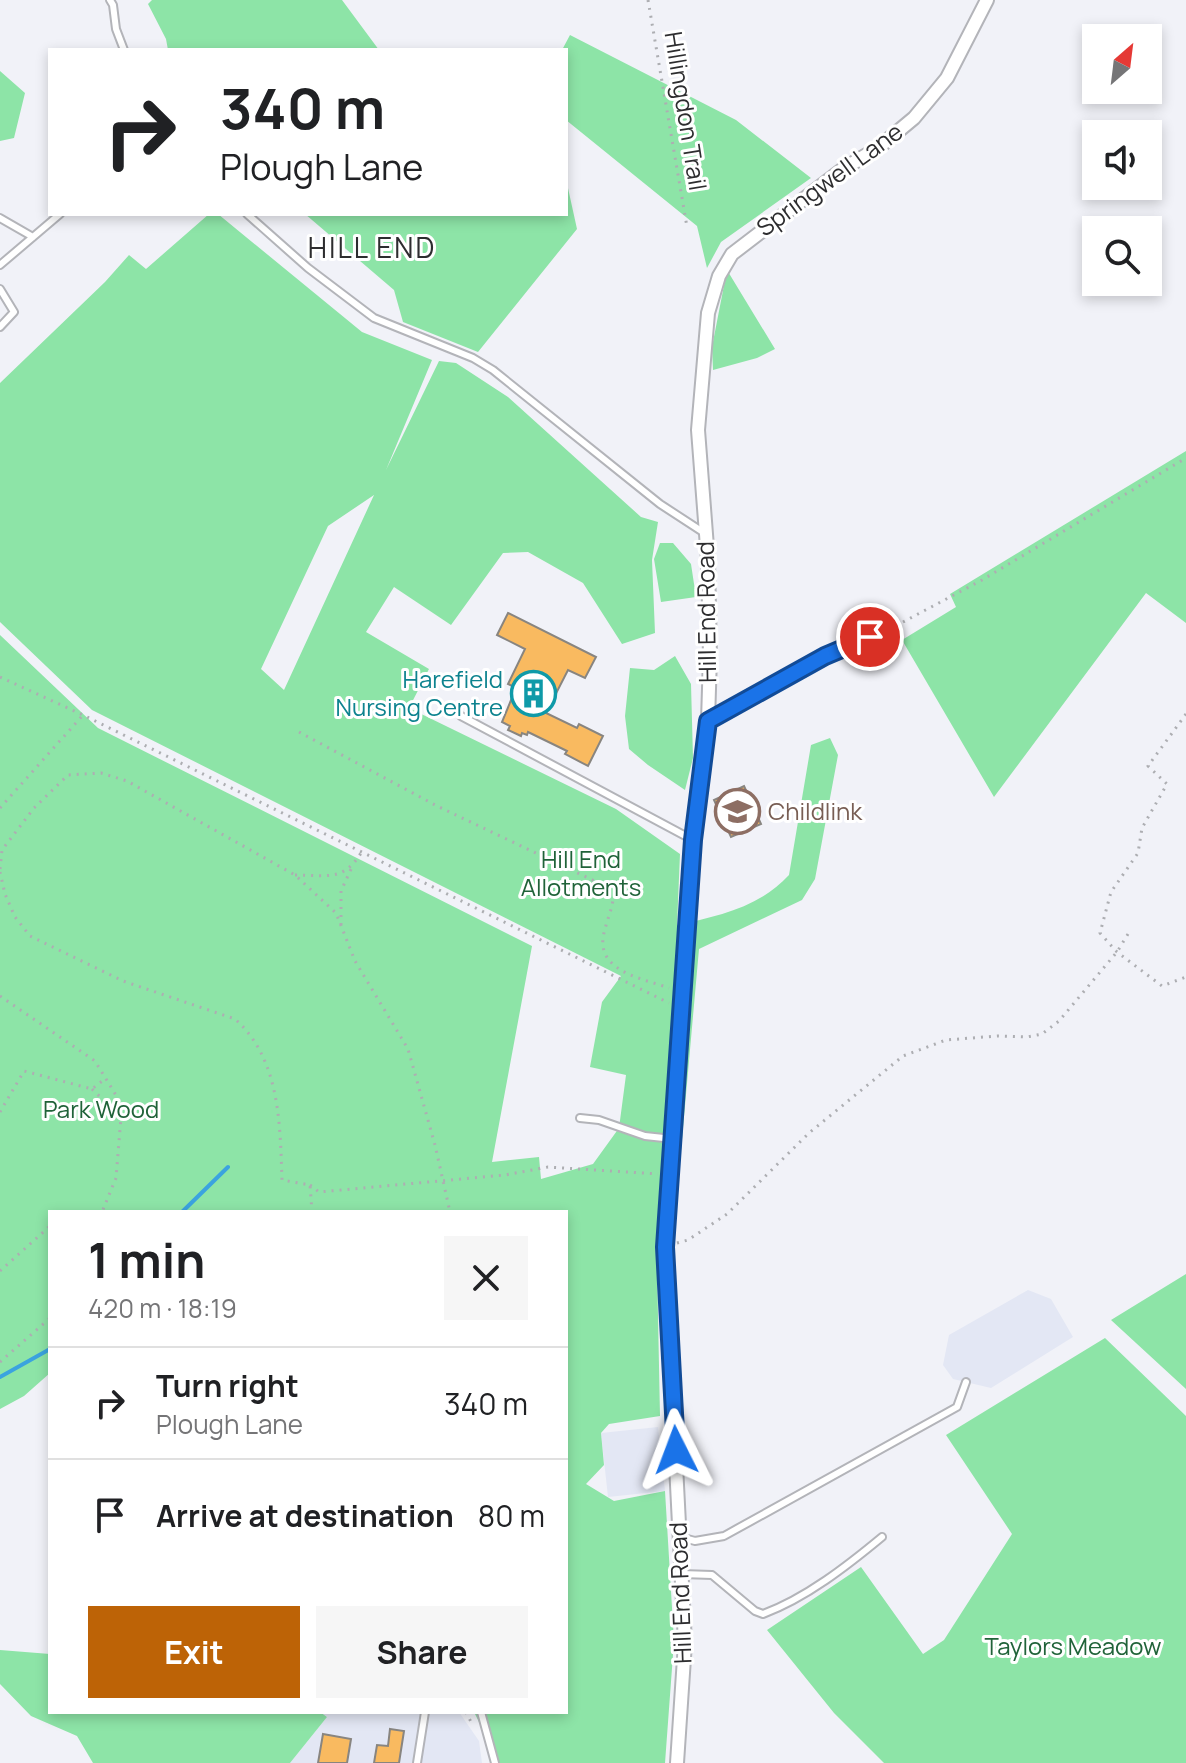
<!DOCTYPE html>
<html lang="en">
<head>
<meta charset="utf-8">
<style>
  body { margin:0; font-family:Manrope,sans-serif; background:#f6f6f6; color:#202124; height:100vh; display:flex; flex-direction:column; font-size:30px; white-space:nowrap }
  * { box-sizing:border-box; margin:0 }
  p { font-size:26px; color:#757577 }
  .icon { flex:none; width:44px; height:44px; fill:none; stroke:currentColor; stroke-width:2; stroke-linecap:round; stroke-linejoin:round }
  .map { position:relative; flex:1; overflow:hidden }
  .panel { position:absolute; left:48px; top:1210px; width:520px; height:504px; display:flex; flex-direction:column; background:#fff; border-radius:0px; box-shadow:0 4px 12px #0003 }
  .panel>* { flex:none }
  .banner { position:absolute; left:48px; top:48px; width:520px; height:168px; border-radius:0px; box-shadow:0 4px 12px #0003; background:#fff; color:#202124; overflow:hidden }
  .needle { width:52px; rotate:28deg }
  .buttons { position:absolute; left:1082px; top:24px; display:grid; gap:16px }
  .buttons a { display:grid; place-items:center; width:80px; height:80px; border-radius:0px; background:#fff; box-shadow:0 4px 12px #0003; font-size:40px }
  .pin { position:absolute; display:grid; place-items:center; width:68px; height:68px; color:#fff; margin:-34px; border:4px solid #fff; border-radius:50%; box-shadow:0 2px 8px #0007 }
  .me { position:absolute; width:88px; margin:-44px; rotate:357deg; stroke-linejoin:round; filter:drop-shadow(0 0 6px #0008) }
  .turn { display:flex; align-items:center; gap:28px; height:168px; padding:0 40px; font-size:36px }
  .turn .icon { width:104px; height:104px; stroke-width:2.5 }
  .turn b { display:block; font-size:56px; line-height:68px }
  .round { display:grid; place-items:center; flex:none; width:84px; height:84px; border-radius:0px; background:#f6f6f6 }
  .head { display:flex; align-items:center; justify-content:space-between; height:136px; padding:0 40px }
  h1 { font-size:48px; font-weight:700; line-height:60px }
  .button { display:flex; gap:16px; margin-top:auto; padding:16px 40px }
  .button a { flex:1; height:92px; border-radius:0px; background:#bd6306; color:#fff; font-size:32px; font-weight:700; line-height:92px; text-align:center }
  .button a+a { background:#f6f6f6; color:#202124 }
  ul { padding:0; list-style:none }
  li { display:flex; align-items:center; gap:24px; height:112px; padding:0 40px; border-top:2px solid #e0e0e0 }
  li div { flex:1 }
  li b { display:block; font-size:30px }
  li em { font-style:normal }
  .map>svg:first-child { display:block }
</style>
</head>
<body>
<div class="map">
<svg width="1186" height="1763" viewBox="0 0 1186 1763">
  <rect width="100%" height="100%" fill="#f1f2f8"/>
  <path fill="#e3e7f4" d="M 1028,1290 L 1051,1299 L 1073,1337 L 991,1388 L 953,1379 L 943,1365 L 949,1335 Z
    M 658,1427 L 665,1491 L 608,1497 L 601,1433 Z
    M 320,1712 L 459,1712 L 479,1741 L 482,1763 L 290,1763 L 327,1717 Z"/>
  <path fill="#8de4a7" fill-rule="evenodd" d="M 152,0 L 342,0 L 379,50 L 168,50 L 166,39 L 148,4 Z
    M 570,35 L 736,120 L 811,178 L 721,242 L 707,268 L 697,226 L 566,120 L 566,50 L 562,50 Z
    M 0,71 L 25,93 L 14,138 L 0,141 Z
    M 566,179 L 577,229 L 478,352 L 403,322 L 394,290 L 305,214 L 566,214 Z
    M 209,214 L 218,214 L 362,332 L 432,360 L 386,470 L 439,361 L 456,363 L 508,397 L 641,517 L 658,522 L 652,560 L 655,633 L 622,644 L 583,583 L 528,552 L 503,553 L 451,625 L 394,587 L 366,632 L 429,669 L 409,708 L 616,809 L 680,854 L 677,925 C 718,916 760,907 789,875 L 811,745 L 830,738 L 838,755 L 815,879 L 802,900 L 699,949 L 674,1229 L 657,1266 L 660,1416 L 609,1424 L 601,1433 L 604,1465 L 586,1484 L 614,1501 L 665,1491 L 674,1641 L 665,1763 L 492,1763 L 484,1732 L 474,1712 L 566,1712 L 566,1212 L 50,1212 L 50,1373 L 24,1396 L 0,1409 L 0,635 L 98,728 L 532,946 L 492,1162 L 539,1157 L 541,1179 L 593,1164 L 619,1128 L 626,1075 L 590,1067 L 602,1002 L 621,976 L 92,710 L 0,622 L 0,383 L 105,282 L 129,255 L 146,269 ZM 374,495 L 284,690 L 261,669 L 328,526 Z
    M 727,270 L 775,349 L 757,358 L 713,370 L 712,347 Z
    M 1186,451 L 1186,623 L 1146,593 L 994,797 L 902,640 L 956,607 L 950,594 Z
    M 660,543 L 673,543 L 691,564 L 696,597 L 661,602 L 654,559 Z
    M 675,656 L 691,684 L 693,758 L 685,790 L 648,765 L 629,749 L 625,716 L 630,668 L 654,670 Z
    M 1186,1274 L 1186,1389 L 1111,1320 Z
    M 1105,1338 L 1186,1416 L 1186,1763 L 884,1763 L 834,1713 L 767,1630 L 861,1567 L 923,1654 L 944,1640 L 1012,1534 L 946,1435 Z
    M 0,1650 L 50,1654 L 50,1712 L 320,1712 L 327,1717 L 290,1763 L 93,1763 L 77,1736 L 31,1716 L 0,1684 Z"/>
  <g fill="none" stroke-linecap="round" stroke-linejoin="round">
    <path stroke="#3ba3df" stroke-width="4" d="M 182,1212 L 228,1167
      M 0,1377 L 50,1349"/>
  </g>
  <path fill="#f9ba60" stroke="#888580" stroke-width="2" d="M 508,613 L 596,657 L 585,678 L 568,670 L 546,713 L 577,728 L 579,724 L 603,736 L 588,766 L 565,754 L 567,751 L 528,732 L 527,735 L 522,733 L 521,736 L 508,730 L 510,726 L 502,722 L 516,688 L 508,684 L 525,649 L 497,635 Z
    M 744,786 L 761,824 L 731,837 L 714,800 Z
    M 390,1729 L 404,1731 L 399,1763 L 374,1763 L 377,1745 L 388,1746 Z
    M 323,1734 L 351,1739 L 347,1763 L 318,1763 Z"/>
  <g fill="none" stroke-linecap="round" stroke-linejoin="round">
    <defs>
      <path id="lane" d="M 110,0 L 113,5 L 116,29 L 124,50
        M 247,214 L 308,268 L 374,318 L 473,358 L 493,370 L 660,504 L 706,534
        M 0,218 L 33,237
        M 0,265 L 60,214
        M 0,289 L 14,312 L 0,327
        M 461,716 L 693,840
        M 580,1118 L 599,1120 L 645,1136 L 673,1139
        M 680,1537 L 695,1541 L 724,1536 L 957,1407 L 966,1382
        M 682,1574 L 712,1575 L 755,1611 L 763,1614 C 806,1598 847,1566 882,1537
        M 481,1712 L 495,1763
        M 417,1763 L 425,1712"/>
      <path id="street" d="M 708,721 L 825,656 L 893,628
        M 677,1763 L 685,1643 L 665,1247 L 693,840 L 708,721 L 710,656 L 708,560 L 698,430 L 708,313 L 719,276 L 732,254 L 843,169 L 878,148 L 914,118 L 947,78 L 987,0"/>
    </defs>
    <use href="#lane" stroke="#b3b4b9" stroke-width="10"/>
    <use href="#street" stroke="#b3b4b9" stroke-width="16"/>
    <path stroke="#adaeb2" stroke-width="3" stroke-dasharray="2 6" stroke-linecap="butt" d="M 648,0 L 687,227
      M 903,622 L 982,580 L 1186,458
      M 0,677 L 83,715 L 669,1003
      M 1186,714 L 1148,766 L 1167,784 L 1142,828 L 1138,853 L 1111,892 L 1100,933 L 1117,952 L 1162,986 L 1186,977
      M 299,732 L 437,806 L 603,885 L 613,900 C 611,913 605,925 603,938 C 599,972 644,979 669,988
      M 0,808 L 83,715
      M 0,869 L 2,850 L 34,808 L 68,775 L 101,773 L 127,781 L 295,875 L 336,913 L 355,961 L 408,1049 L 435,1145 L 450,1212
      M 0,872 L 5,894 L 15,917 L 30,936 L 123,981 L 235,1019 C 280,1059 280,1123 282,1180 L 310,1185 L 312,1212
      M 295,875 C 326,875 343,882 361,853
      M 341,925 L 341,891 L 352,867
      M 0,996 L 95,1061 L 122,1105 L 116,1178 L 102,1212
      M 92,1089 L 121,1117
      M 0,1112 L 24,1071 L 92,1089 L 106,1078
      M 310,1185 L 319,1192 L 505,1175 L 548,1167 L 658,1174
      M 677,1243 L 688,1240 L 727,1214 L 809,1133 L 903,1056 L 946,1040 L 997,1036 L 1027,1037 L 1042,1034 L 1059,1021 L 1117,952 L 1128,934
      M 0,1271 L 50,1226
      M 0,1362 L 50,1318
      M 466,1712 L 473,1726"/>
    <use href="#lane" stroke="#fff" stroke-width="6"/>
    <use href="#street" stroke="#fff" stroke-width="12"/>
  </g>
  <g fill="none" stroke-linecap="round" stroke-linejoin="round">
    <defs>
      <path id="route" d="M 676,1450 L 665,1247 L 693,840 L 708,721 L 825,656 L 870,637"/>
    </defs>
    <use href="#route" stroke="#114b97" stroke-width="20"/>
    <use href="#route" stroke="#1a73e8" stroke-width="14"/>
  </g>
  <defs>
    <symbol id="building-ring" viewBox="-11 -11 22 22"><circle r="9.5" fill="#fff" stroke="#0f9aa8" stroke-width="1.5"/><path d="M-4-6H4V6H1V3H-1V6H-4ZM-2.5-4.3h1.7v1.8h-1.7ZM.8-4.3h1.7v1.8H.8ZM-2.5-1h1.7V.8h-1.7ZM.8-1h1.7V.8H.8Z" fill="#0f9aa8"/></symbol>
    <symbol id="school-ring" viewBox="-11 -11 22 22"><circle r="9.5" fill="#fff" stroke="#8d6e63" stroke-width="1.5"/><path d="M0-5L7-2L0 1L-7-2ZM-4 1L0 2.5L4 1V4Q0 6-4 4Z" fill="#8d6e63"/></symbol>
  </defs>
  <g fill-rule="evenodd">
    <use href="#building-ring" x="508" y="668" width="51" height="51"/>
    <use href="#school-ring" x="712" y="786" width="51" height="51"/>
  </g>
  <g text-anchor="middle" stroke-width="6" stroke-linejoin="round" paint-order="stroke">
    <g font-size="24" fill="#2d2d2f" stroke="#fff">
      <text transform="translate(685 111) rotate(81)" y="8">Hillingdon Trail</text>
      <text transform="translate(830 180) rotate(-36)" y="8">Springwell Lane</text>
      <text transform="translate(707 612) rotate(-91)" y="8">Hill End Road</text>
      <text transform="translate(681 1593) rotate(-92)" y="8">Hill End Road</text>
    </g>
    <g font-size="24" fill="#0d838f" stroke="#fff" text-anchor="end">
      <text x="503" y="688">Harefield<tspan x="503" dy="28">Nursing Centre</tspan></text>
    </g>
    <g font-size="24" fill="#785e54" stroke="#fff" text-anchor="start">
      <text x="768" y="820">Childlink</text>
    </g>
    <g font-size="24" fill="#206339" stroke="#fff">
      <text x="581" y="868">Hill End<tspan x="581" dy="28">Allotments</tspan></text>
      <text x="101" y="1118">Park Wood</text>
      <text x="1073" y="1655">Taylors Meadow</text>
    </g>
    <g font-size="28" letter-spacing="2" fill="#2d2d2f" stroke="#fff">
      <text x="372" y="258">HILL END</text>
    </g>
  </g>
</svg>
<div class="buttons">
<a><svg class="needle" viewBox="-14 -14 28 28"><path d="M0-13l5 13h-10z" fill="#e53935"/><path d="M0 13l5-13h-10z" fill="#757577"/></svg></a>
<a><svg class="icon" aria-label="sound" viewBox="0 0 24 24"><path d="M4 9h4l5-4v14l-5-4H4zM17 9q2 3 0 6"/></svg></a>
<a><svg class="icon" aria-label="search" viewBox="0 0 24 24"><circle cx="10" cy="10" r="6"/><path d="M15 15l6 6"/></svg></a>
</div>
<div class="pin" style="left:870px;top:637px;background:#d93025"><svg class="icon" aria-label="arrive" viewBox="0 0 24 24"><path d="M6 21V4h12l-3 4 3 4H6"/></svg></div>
<svg class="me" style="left:676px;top:1450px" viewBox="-20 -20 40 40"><path d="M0-17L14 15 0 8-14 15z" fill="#1a73e8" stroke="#fff" stroke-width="4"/></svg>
<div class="banner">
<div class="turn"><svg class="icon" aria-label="right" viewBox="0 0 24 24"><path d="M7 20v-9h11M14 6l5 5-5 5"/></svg><div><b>340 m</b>Plough Lane</div></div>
</div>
<section class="panel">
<div class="head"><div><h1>1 min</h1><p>420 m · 18:19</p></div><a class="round"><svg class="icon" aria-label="close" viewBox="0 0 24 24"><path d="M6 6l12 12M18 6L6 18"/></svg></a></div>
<ul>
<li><svg class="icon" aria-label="right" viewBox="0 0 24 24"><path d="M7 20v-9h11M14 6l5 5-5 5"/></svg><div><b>Turn right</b><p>Plough Lane</p></div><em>340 m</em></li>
<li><svg class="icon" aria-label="arrive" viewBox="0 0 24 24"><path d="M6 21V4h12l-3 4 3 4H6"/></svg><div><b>Arrive at destination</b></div><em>80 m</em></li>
</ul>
<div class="button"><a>Exit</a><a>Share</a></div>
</section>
</div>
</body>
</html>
